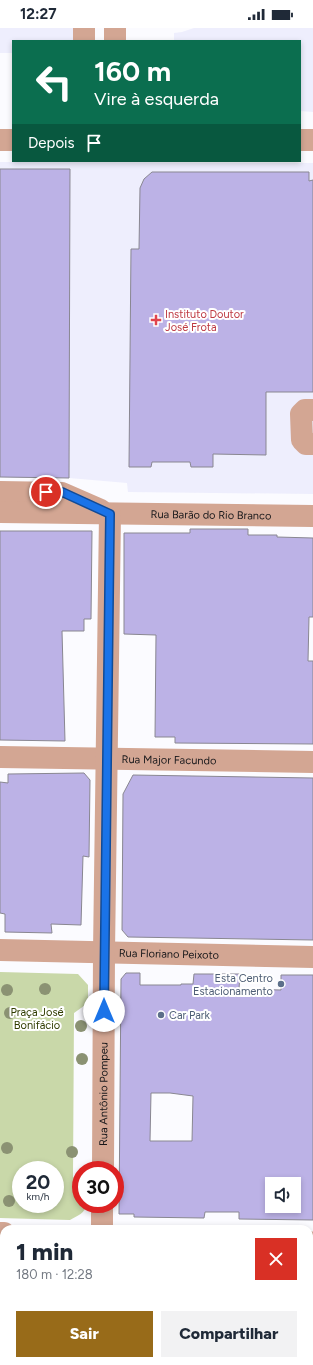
<!DOCTYPE html>
<html lang="pt">
<head>
<meta charset="utf-8">
<style>
  body { margin:0; font-family:Figtree,sans-serif; background:#f2f2f3; color:#1f2937; height:100vh; display:flex; flex-direction:column; font-size:15px; white-space:nowrap }
  * { box-sizing:border-box; margin:0 }
  p { font-size:13px; color:#747a83 }
  .icon { flex:none; width:22px; height:22px; fill:none; stroke:currentColor; stroke-width:2; stroke-linecap:round; stroke-linejoin:round }
  .map { position:relative; flex:1; overflow:hidden }
  .sheet { position:absolute; left:0px; top:1197px; width:313px; height:140px; display:flex; flex-direction:column; background:#fff; border-radius:12px 12px 0 0; box-shadow:0 2px 6px #0003 }
  .sheet>* { flex:none }
  .guide { position:absolute; left:12px; top:12px; width:289px; height:122px; border-radius:0px; box-shadow:0 2px 6px #0003; background:#0b6e4f; color:#fff; overflow:hidden }
  .fabs { position:absolute; left:265px; top:1149px; display:grid; gap:8px }
  .fabs a { display:grid; place-items:center; width:36px; height:36px; border-radius:0px; background:#fff; box-shadow:0 2px 6px #0003; font-size:20px }
  .speed { position:absolute; left:12px; top:1133px; display:flex; gap:8px; font-size:20px; font-weight:700; text-align:center }
  .speed>* { display:grid; place-content:center; width:52px; height:52px; border-radius:50%; background:#fff; box-shadow:0 2px 6px #0003; line-height:1 }
  .speed small { font-size:10px; font-weight:400 }
  .speed .limit { border:6px solid #d22; background:#fff; color:#111 }
  .pin { position:absolute; display:grid; place-items:center; width:34px; height:34px; color:#fff; margin:-17px; border:2px solid #fff; border-radius:50%; box-shadow:0 1px 4px #0007 }
  .me { position:absolute; width:44px; margin:-22px; rotate:0deg; stroke-linejoin:round; filter:drop-shadow(0 0 3px #0008) }
  .turn { display:flex; align-items:center; gap:14px; height:84px; padding:0 16px; font-size:18px }
  .turn .icon { width:52px; height:52px; stroke-width:2.5 }
  .turn b { display:block; font-size:28px; line-height:34px }
  .then { display:flex; align-items:center; height:38px; padding:0 16px; background:#0003; gap:8px; font-size:15px }
  .round { display:grid; place-items:center; flex:none; width:42px; height:42px; border-radius:0px; background:#f2f2f3 }
  .overview { display:flex; align-items:center; justify-content:space-between; height:68px; padding:0 16px }
  h1 { font-size:24px; font-weight:800; line-height:30px }
  .cta { display:flex; gap:8px; margin-top:auto; padding:8px 16px }
  .cta a { flex:1; height:46px; border-radius:0px; background:#986b19; color:#fff; font-size:16px; font-weight:800; line-height:46px; text-align:center }
  .cta a+a { background:#f2f2f3; color:#1f2937 }
  .status { display:flex; justify-content:space-between; align-items:center; height:28px; padding:0 20px; background:#fff; direction:ltr }
  .status svg { height:11px; fill:currentColor }
  .map>svg:first-child { display:block }
</style>
</head>
<body>
<div class="status"><b>12:27</b><svg viewBox="0 0 49 12"><path d="M0 12V9h3v3zM5 12V6h3v6zM10 12V3h3v9zM15 12V0h3v12zM26 1h20v11H26zM47 4h2v5h-2z"/></svg></div>
<div class="map">
<svg width="313" height="1337" viewBox="0 0 313 1337">
  <rect width="100%" height="100%" fill="#fbfbff"/>
  <path fill="#eeeefd" d="M 0,0 L 74,0 L 74,13 L 13,13 L 13,25 L 0,25 Z
    M 194,0 L 313,0 L 313,84 L 300,83 L 300,13 L 174,13 L 174,5 L 182,4 Z
    M 0,134 L 313,135 L 313,466 L 128,464 L 127,455 L 69,450 L 0,449 Z"/>
  <path fill="#c9d8a9" fill-rule="evenodd" d="M 0,944 L 78,946 L 88,957 L 88,975 L 74,985 L 73,1149 L 81,1156 L 81,1176 L 86,1176 C 86,1185 77,1188 70,1192 L 0,1190 ZM 21,1142 L 55,1142 L 55,1176 L 21,1176 Z"/>
  <path fill="#bcb2e6" stroke="#898791" fill-rule="evenodd" d="M 0,141 L 70,141 L 69,450 L 0,449 Z
    M 152,144 L 309,144 L 309,153 L 313,152 L 313,364 L 266,364 L 266,427 L 213,426 L 213,439 L 191,439 L 190,434 L 152,434 L 151,439 L 129,439 L 131,221 L 139,221 L 140,160 L 144,151 Z
    M 190,501 L 248,501 L 248,507 L 277,507 L 277,509 L 313,510 L 313,589 L 309,589 L 308,633 L 313,633 L 313,716 L 175,715 L 175,709 L 155,709 L 156,607 L 124,606 L 124,505 L 190,505 Z
    M 0,503 L 92,503 L 91,591 L 84,591 L 84,603 L 62,603 L 65,713 L 0,712 Z
    M 84,745 L 90,752 L 89,829 L 83,828 L 81,897 L 51,896 L 52,905 L 5,904 L 5,886 L 0,885 L 0,754 L 8,755 L 8,746 Z
    M 133,747 L 313,750 L 313,912 L 128,909 L 122,902 L 123,766 Z
    M 126,945 L 140,945 L 140,957 L 181,957 L 181,956 L 193,956 L 194,946 L 240,946 L 239,961 L 281,962 L 281,947 L 313,947 L 313,1192 L 239,1191 L 239,1184 L 205,1184 L 204,1190 L 134,1189 L 134,1186 L 119,1186 L 121,951 ZM 151,1065 L 170,1065 L 193,1068 L 192,1113 L 150,1113 ZM 272,1156 L 294,1156 L 294,1178 L 272,1178 Z"/>
  <g fill="none" stroke-linecap="round" stroke-linejoin="round">
    <g stroke="#d3a693" stroke-width="22">
      <path d="M 84,13 L 84,0"/>
      <path d="M 115,13 L 115,0"/>
      <path d="M 0,112 L 13,112"/>
      <path d="M 300,112 L 313,112"/>
      <path d="M 313,382 L 305,382 L 301,386 L 302,412 L 306,416 L 313,416"/>
      <path d="M 0,464 L 62,465 L 101,482"/>
      <path id="s1" d="M 0,484 L 313,488"/>
      <path id="s2" d="M 0,729 L 313,734"/>
      <path id="s3" d="M 0,922 L 313,929"/>
      <path id="s4" d="M 103,1142 L 104,924 L 110,486"/>
      <path d="M 102,1201 L 102,1176"/>
      <path d="M 0,1205 L 4,1205"/>
      <path d="M 309,1214 L 313,1215"/>
      <path d="M 101,1337 L 101,1333"/>
    </g>
  </g>
  <g fill="#8b9273">
    <circle cx="45" cy="961" r="6"/>
    <circle cx="7" cy="962" r="6"/>
    <circle cx="10" cy="985" r="6"/>
    <circle cx="81" cy="998" r="6"/>
    <circle cx="82" cy="1031" r="6"/>
    <circle cx="7" cy="1120" r="6"/>
    <circle cx="72" cy="1124" r="6"/>
    <circle cx="9" cy="1173" r="6"/>
  </g>
  <g fill="none" stroke-linecap="round" stroke-linejoin="round">
    <defs>
      <path id="route" d="M 46,464 L 62,464 L 110,486 L 104,983"/>
    </defs>
    <use href="#route" stroke="#114b97" stroke-width="10"/>
    <use href="#route" stroke="#1a73e8" stroke-width="7"/>
  </g>
  <path fill="#e0444e" stroke="#fff" stroke-width="1.5" d="M154 286h4v4h4v4h-4v4h-4v-4h-4v-4h4z"/>
  <g fill="#5c6f8a" stroke="#fff" stroke-width="1.5">
    <circle cx="281" cy="956" r="4"/>
    <circle cx="161" cy="987" r="4"/>
  </g>
  <g text-anchor="middle" stroke-width="4" stroke-linejoin="round" paint-order="stroke">
    <g font-size="11" fill="#be3a42" stroke="#fff" text-anchor="start">
      <text x="165" y="290">Instituto Doutor<tspan x="165" dy="13">José Frota</tspan></text>
    </g>
    <g font-size="11" fill="#18181b" stroke="#fff">
      <text dy="4" stroke="none"><textPath href="#s1" startOffset="211">Rua Barão do Rio Branco</textPath></text>
      <text dy="4" stroke="none"><textPath href="#s2" startOffset="169">Rua Major Facundo</textPath></text>
      <text dy="4" stroke="none"><textPath href="#s3" startOffset="169">Rua Floriano Peixoto</textPath></text>
      <text dy="4" stroke="none"><textPath href="#s4" startOffset="76">Rua Antônio Pompeu</textPath></text>
    </g>
    <g font-size="11" fill="#4e5e75" stroke="#fff" text-anchor="end">
      <text x="273" y="954">Esta Centro<tspan x="273" dy="13">Estacionamento</tspan></text>
      <text x="169" y="991" text-anchor="start">Car Park</text>
    </g>
    <g font-size="11" fill="#303c00" stroke="#fff">
      <text x="37" y="988">Praça José<tspan x="37" dy="13">Bonifácio</tspan></text>
    </g>
  </g>
</svg>
<div class="fabs">
<a><svg class="icon" aria-label="sound" viewBox="0 0 24 24"><path d="M4 9h4l5-4v14l-5-4H4zM17 9q2 3 0 6"/></svg></a>
</div>
<div class="speed"><div>20<small>km/h</small></div><div class="limit">30</div></div>
<div class="pin" style="left:46px;top:464px;background:#d93025"><svg class="icon" aria-label="arrive" viewBox="0 0 24 24"><path d="M6 21V4h12l-3 4 3 4H6"/></svg></div>
<svg class="me" style="left:104px;top:983px" viewBox="-20 -20 40 40"><circle r="19" fill="#fff"/><path d="M0-13L10 11 0 6-10 11z" fill="#1a73e8"/></svg>
<div class="guide">
<div class="turn"><svg class="icon" aria-label="left" viewBox="0 0 24 24"><path d="M17 20v-9H6M10 6l-5 5 5 5"/></svg><div><b>160 m</b>Vire à esquerda</div></div>
<div class="then">Depois<svg class="icon" aria-label="arrive" viewBox="0 0 24 24"><path d="M6 21V4h12l-3 4 3 4H6"/></svg></div>
</div>
<section class="sheet">
<div class="overview"><div><h1>1 min</h1><p>180 m · 12:28</p></div><a class="round" style="background:#d93025;color:#fff"><svg class="icon" aria-label="close" viewBox="0 0 24 24"><path d="M6 6l12 12M18 6L6 18"/></svg></a></div>
<div class="cta"><a>Sair</a><a>Compartilhar</a></div>
</section>
</div>
</body>
</html>
